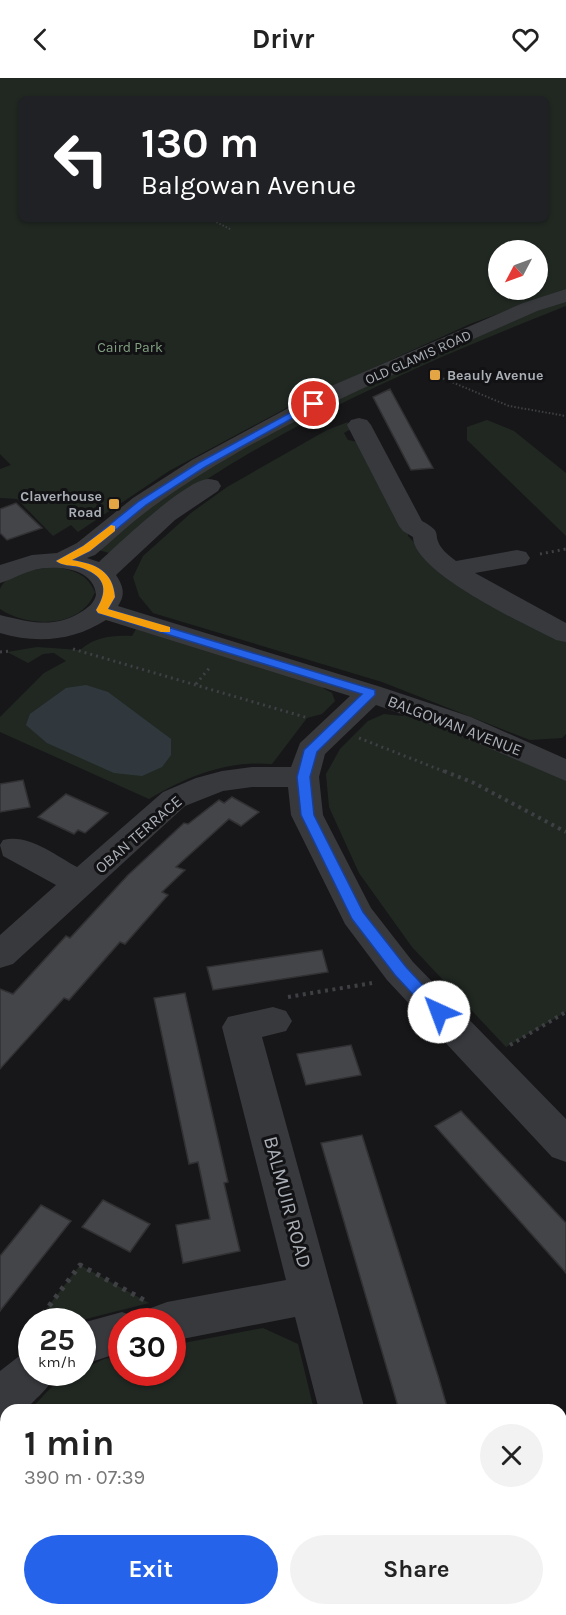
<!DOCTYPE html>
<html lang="en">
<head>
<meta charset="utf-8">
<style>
  body { margin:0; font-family:Karla,sans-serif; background:#f2f2f2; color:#222; height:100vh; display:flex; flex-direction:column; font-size:22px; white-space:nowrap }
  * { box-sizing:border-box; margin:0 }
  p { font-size:20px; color:#767676 }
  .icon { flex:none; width:33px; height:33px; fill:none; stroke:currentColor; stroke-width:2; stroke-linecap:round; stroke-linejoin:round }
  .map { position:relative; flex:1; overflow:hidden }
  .side { position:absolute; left:0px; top:1326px; width:567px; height:212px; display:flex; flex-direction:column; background:#fff; border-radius:18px 18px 0 0; box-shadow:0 2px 4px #0004 }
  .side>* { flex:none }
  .banner { position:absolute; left:18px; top:18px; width:531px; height:126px; border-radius:9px; box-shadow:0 2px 4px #0004; background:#202124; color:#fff; overflow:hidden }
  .needle { width:39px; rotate:229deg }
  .tools { position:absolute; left:488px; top:162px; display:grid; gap:12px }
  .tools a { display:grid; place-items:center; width:60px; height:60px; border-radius:50%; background:#fff; box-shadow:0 2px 4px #0004; font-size:30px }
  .speed { position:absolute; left:18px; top:1230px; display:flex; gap:12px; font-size:30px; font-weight:700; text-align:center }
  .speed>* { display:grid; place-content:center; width:78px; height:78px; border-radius:50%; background:#fff; box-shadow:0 2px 4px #0004; line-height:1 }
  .speed small { font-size:15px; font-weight:400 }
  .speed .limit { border:9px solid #d22; background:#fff; color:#111 }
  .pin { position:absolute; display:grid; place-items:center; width:51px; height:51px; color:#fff; margin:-26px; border:3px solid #fff; border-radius:50%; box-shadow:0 2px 6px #0007 }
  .me { position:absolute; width:66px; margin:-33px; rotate:317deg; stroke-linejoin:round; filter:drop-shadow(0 0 4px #0008) }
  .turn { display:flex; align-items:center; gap:21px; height:126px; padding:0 24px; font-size:27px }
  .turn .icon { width:78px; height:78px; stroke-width:2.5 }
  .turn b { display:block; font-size:42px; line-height:51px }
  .round { display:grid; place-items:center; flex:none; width:63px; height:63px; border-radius:32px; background:#f2f2f2 }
  .head { display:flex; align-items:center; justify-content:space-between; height:102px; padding:0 24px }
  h1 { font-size:36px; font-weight:700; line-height:45px }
  .button { display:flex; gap:12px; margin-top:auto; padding:12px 24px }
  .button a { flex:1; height:69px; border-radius:36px; background:#2563eb; color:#fff; font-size:24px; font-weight:700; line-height:69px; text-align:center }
  .button a+a { background:#f2f2f2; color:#222 }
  header { display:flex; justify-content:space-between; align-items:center; height:78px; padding:0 24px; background:#fff; font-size:27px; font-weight:700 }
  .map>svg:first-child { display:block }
</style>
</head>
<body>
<header><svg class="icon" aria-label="back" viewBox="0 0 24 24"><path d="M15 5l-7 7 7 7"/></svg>Drivr<svg class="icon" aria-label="heart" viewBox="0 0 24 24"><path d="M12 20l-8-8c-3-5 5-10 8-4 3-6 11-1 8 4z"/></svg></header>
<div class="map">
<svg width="566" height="1537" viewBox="0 0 566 1537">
  <rect width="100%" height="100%" fill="#171719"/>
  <path fill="#212822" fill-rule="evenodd" d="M 0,0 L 566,0 L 566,211 L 470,246 L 294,326 L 169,393 L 78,454 L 71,447 L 53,458 L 17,421 L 0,420 L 0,391 L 11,387 L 0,376 ZM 21,21 L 546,21 L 546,141 L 21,141 ZM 498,172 L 537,172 L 537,212 L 498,212 Z
    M 566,221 L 566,228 C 427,283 286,343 163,431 C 145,444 129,461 112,476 L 99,472 C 116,457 133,440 151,427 C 269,343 405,290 537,231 Z
    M 487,342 L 514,353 L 566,395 L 566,458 L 467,362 L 467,349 Z
    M 348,344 L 351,351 L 344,355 L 348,362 L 358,364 L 408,451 L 408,458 L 434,485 L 566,562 L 566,656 L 562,660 L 530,662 L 382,604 L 153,535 L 139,518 L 133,499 L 143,478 L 191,435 L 227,409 L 327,352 Z
    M 57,489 C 75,493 87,496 95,514 C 81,551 29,550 0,531 C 0,525 0,517 0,511 C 6,494 43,490 57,489 Z
    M 136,551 L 325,606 L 323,610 L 332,615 L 335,623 L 322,636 L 307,640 L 272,686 C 226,682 188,698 149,721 L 0,654 L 0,639 L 44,595 L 66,583 L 54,575 L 43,576 L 28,585 L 7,574 L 37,569 L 80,572 C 95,559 112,557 132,558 Z
    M 407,635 L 566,702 L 566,934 L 506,969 L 412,869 L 359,795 L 329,729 L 326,696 L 340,671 L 368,643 L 384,636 L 403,638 Z
    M 80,1187 L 149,1225 L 78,1243 L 37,1243 Z
    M 263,1250 L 298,1266 L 314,1332 L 30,1332 C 44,1318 61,1294 82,1294 L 83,1291 L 104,1281 L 121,1277 L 122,1294 L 172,1294 L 173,1267 Z
    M 6,1361 L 6,1532 L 363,1532 L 364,1537 L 0,1537 L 0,1369 Z"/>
  <path fill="#30383e" d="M 86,607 L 108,614 L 171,661 L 171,677 L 162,689 L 142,698 L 114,695 L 47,665 L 26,647 L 30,636 L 66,610 Z"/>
  <path fill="#444548" stroke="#313134" stroke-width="1.5" d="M 390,311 L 433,390 L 411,392 L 373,319 Z
    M 16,425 L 42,450 L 7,462 L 0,455 L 0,431 Z
    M 23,702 L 30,729 L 0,734 L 0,706 Z
    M 66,716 L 108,735 L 85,755 L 78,752 L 74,756 L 38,739 Z
    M 232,719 L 259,734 L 241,748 L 229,741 L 176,789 L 185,792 L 162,814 L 168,817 L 125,866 L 120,864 L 69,922 L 64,920 L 0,991 L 0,911 L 13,916 L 66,858 L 70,860 L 128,797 L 184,745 L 188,746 L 219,722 L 224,725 Z
    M 322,872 L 328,894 L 213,912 L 207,889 Z
    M 185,915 L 228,1104 L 224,1105 L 240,1173 L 183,1185 L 176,1147 L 210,1141 L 198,1084 L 189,1086 L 154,920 Z
    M 351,967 L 361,997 L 306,1007 L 297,976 Z
    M 461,1033 L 566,1145 L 566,1195 L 435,1048 Z
    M 362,1057 L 439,1301 L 448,1332 L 399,1332 L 321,1065 Z
    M 103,1122 L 150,1146 L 130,1174 L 82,1149 Z
    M 41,1127 L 71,1143 L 0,1233 L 0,1178 Z"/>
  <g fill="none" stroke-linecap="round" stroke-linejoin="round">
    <path stroke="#3e4044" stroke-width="2" stroke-dasharray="1.5 2" stroke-linecap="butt" d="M 210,141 L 232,152
      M 430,295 L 509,328 L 566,338"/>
    <path stroke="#3e4044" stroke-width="3" stroke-dasharray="2 4" stroke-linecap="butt" d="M 540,476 L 566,471
      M 73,571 L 308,640
      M 0,574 L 12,573
      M 196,606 L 211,588
      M 359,660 L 448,695"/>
    <path stroke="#3e4044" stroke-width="4" stroke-dasharray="3 4.5" stroke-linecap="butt" d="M 444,693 L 474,705 L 566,754
      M 288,919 L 372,905
      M 510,967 L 566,934"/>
    <path stroke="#3e4044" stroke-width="5" stroke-dasharray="4 6" stroke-linecap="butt" d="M 37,1244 L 80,1187 L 144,1222
      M 23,1263 L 32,1251
      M 0,1493 L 6,1493
      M 236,1532 L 248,1537"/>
    <path fill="#38393d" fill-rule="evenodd" d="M 566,211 L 566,224 L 537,233 C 407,291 267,346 151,430 C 132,444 114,461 95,477 L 87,480 L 99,484 C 117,467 187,401 208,401 C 210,401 216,402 218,403 L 221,408 L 218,413 L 175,442 L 116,497 C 123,508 126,516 118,528 L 381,609 L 471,639 L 566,681 L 566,703 L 449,653 L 376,627 L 325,676 L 319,699 L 323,737 L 371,830 L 413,884 L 566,1041 L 566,1084 L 552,1079 L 387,902 L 345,846 L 291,737 L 288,709 L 252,709 L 223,713 L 185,728 L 13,886 L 0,890 L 0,857 L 56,807 L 3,778 L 0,767 L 3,762 C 28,755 55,777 77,789 L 163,714 L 196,700 L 222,693 L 252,689 L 291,689 L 300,665 L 350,618 L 106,542 C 73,563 37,566 0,555 L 0,537 C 29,544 54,551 81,534 C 89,529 94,525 96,517 C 94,489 53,486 31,493 C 20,496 11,502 0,505 L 0,487 L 32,477 L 57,475 L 77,465 L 133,420 L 192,382 L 322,312 L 523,225 Z
      M 359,340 L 367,342 L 371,347 L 422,443 C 444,455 432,455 441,469 C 445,475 451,479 456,483 L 517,472 L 526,474 L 530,480 L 526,486 L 475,495 L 566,545 L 566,564 L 556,562 C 525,546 414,495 413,459 L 403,453 L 399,448 L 347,347 L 351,342 Z
      M 273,929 L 286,933 L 292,943 L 286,953 L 262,959 L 365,1332 L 319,1332 L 295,1239 L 172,1263 L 172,1244 L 145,1244 L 151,1230 L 167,1224 L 286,1202 L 222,949 L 228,939 Z
      M 122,1234 L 138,1240 L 139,1244 L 122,1244 L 122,1274 L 82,1287 L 82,1245 Z
      M 32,1274 L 32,1294 L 56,1294 C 48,1313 38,1317 26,1332 L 6,1332 L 6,1348 L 0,1350 L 0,1293 L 18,1279 Z
      M 368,1532 L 418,1532 L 420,1537 L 368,1537 Z"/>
  </g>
  <path fill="#2563eb" stroke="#184099" stroke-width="1.5" d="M 310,324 L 318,326 L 205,389 L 146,427 L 90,473 L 72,482 C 96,486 113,493 115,519 L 108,531 L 375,612 L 375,617 L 317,674 L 310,699 L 314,737 L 363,834 L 406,889 L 444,930 L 446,934 L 444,938 L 433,938 L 395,897 L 352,841 L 301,737 L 297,699 L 304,672 L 362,616 L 98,535 L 96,532 C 110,510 104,497 79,489 C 71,487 62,488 56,483 L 83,468 L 139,423 L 198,385 Z"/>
  <path fill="#f59e0b" d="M 111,447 L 115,448 L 115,453 L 90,473 L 72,482 C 96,486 113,493 115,519 L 108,531 L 170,549 L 170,554 L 161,554 L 98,535 L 96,532 C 110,510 104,497 79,489 C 71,487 62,488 56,483 L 83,468 Z"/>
  <g fill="#e4a644" stroke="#121214" stroke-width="2">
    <rect x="429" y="291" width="12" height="12" rx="3"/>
    <rect x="108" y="420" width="12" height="12" rx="3"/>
  </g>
  <g text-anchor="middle" stroke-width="6" stroke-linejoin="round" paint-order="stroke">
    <g font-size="14" fill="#83a183" stroke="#121214">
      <text x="130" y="274">Caird Park</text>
    </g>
    <g font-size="14" fill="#aaafb7" stroke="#121214">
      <text transform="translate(418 279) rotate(-24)" y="5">OLD GLAMIS ROAD</text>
    </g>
    <g font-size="14" font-weight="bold" fill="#aaafb7" stroke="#121214" text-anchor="start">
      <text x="447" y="302">Beauly Avenue</text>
      <text x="102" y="423" text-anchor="end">Claverhouse<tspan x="102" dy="16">Road</tspan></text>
    </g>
    <g font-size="16" fill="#aaafb7" stroke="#121214">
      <text transform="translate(455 647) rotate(21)" y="6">BALGOWAN AVENUE</text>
      <text transform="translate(138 756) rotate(-41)" y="6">OBAN TERRACE</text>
    </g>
    <g font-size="20" fill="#aaafb7" stroke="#121214">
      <text transform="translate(288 1124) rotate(75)" y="7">BALMUIR ROAD</text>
    </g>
  </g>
</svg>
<div class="tools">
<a><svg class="needle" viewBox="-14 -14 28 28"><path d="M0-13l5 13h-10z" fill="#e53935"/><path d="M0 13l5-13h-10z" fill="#767676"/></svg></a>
</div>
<div class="speed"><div>25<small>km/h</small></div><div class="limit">30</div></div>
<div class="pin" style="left:314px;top:326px;background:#d93025"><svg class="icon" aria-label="arrive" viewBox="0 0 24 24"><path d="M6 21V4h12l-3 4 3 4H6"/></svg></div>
<svg class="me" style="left:439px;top:934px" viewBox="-20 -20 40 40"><circle r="19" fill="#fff"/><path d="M0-13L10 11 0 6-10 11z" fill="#2563eb"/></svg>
<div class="banner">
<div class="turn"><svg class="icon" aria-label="left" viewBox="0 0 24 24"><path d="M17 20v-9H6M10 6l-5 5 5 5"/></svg><div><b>130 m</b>Balgowan Avenue</div></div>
</div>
<section class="side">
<div class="head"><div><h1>1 min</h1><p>390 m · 07:39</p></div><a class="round"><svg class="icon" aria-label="close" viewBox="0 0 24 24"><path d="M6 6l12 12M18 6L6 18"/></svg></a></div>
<div class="button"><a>Exit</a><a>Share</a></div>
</section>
</div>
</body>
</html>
